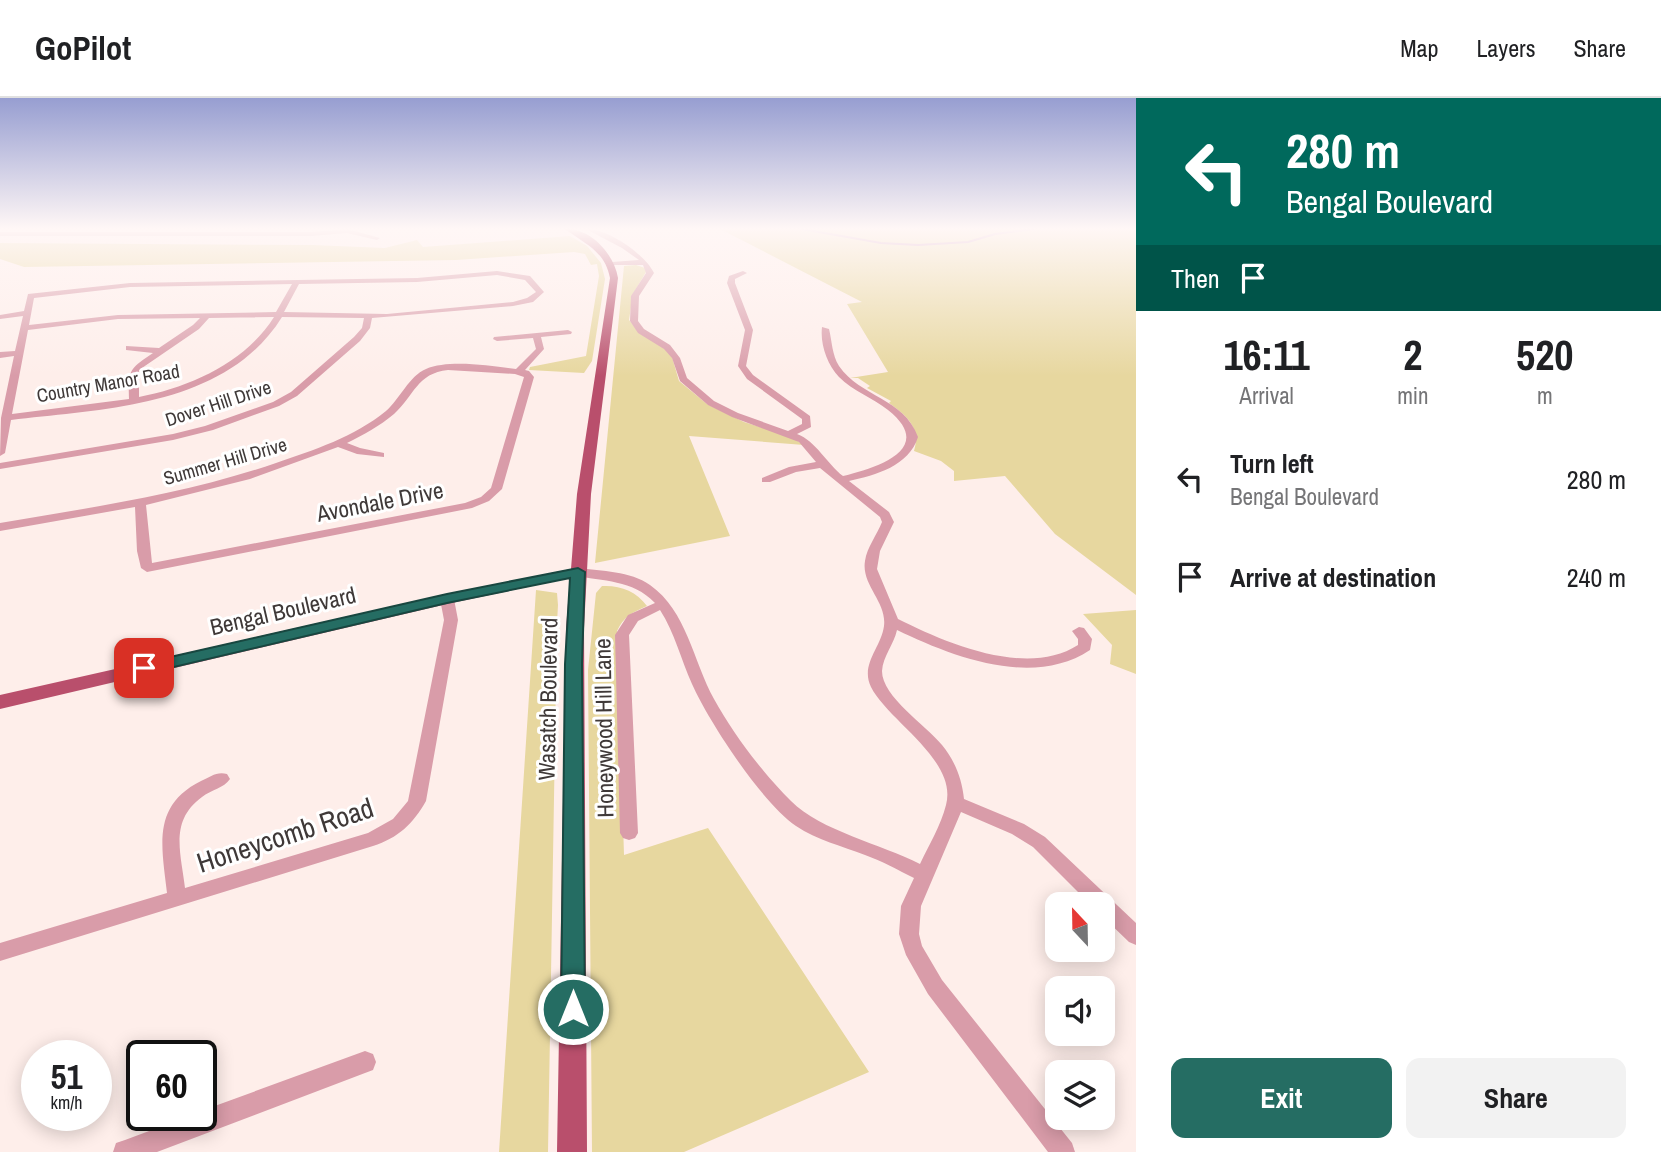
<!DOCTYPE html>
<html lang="en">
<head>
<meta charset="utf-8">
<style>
  body { margin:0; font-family:"Archivo Narrow",sans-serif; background:#f2f2f2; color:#202124; height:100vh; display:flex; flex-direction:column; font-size:26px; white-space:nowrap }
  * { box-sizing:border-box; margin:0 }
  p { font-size:23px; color:#757577 }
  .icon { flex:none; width:38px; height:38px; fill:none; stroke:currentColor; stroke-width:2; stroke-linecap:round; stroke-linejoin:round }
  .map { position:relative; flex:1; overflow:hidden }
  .sheet { display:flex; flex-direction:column; background:#fff; width:525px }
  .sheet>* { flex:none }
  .hud { background:#00695c; color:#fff; overflow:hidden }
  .needle { width:46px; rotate:338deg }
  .tools { position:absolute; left:1045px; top:794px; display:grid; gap:14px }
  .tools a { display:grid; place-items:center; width:70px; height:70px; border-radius:14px; background:#fff; box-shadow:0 4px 18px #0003; font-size:35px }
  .speed { position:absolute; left:21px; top:942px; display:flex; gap:14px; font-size:35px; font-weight:700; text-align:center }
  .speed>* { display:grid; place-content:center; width:91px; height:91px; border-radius:50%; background:#fff; box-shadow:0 4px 18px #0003; line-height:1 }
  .speed small { font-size:18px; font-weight:400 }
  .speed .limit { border:4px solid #111; border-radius:10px; background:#fff; color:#111 }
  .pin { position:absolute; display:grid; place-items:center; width:60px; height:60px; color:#fff; margin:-30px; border-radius:14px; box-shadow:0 4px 10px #0006 }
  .me { position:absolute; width:77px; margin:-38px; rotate:0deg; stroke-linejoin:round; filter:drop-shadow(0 0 5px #0008) }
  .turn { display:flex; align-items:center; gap:24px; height:147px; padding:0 35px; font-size:32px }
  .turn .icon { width:91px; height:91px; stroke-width:2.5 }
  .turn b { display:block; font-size:49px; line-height:60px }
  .then { display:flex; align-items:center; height:66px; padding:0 35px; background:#0003; gap:14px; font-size:26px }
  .eta { display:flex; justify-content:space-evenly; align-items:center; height:119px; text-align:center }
  .eta b { font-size:42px; font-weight:800; line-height:49px }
  .cta { display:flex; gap:14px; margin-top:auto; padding:14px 35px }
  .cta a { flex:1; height:80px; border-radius:14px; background:#256d63; color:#fff; font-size:28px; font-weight:800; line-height:80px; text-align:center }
  .cta a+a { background:#f2f2f2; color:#202124 }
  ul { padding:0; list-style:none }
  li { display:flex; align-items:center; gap:21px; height:98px; padding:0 35px }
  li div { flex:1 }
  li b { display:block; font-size:26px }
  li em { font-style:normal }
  header { display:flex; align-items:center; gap:42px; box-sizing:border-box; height:98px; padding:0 35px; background:#fff; border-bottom:2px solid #e0e0e0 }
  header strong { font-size:33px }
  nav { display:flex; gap:38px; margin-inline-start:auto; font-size:24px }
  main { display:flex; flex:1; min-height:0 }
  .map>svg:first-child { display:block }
</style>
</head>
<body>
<header>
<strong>GoPilot</strong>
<nav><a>Map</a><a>Layers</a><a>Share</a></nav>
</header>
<main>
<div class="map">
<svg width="1136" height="1054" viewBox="0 0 1136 1054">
  <rect width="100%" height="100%" fill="#feeeea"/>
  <path fill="#e7d79f" d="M 720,131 L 1136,131 L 1136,497 L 1055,436 L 1005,378 L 954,383 L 954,373 L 941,363 L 914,353 C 921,330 907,318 889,305 L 891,303 L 867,290 L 870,288 L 858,280 L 850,280 L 888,274 L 847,206 L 862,204 Z
    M 570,138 L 587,148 L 601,165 L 605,181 L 592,263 L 584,275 L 529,272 L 530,269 L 586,258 L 599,178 L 597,166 L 591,167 L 585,156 L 574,154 L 456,162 L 24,169 L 0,161 L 0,145 L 312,147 L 385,150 L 417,142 L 423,149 Z
    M 636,167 L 645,170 L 646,174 L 633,196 L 629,222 L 640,235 L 665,251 L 672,259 L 679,283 L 707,306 L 744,324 L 789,338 L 804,347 L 689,338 L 730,438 L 595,465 L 624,168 Z
    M 602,488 C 620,487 636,493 647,508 C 633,514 623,519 617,533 L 624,757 L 708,730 L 869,974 L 684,1054 L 592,1054 L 588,572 L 596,495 Z
    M 536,492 L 557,495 L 558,507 L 554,579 L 556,582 L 548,1054 L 499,1054 Z
    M 1136,512 L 1136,576 L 1110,566 L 1112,547 L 1083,516 Z"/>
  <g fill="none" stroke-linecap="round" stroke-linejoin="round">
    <path stroke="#bf7daf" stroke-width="2" d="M 802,131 L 881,145 L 918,147 L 968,144 L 995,136 L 1034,131"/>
    <path fill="#d99ca9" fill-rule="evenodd" d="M 347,131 L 380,140 L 377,142 L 347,135 L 311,138 L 0,138 L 0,134 L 311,134 Z
      M 586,131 C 607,130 645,156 654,175 L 639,198 L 638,223 L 644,231 L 670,247 L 680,260 L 687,280 L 714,303 L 738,315 L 788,333 L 802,326 L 802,321 L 747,281 L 738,268 L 745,232 L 727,185 L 729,178 L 743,173 L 747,175 L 735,181 L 735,185 L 753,232 L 746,268 L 753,277 L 810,318 L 811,329 L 797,336 C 816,343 827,366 843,378 C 876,370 937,351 888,312 C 873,300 853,293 839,279 C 827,266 820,246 822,229 L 829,231 C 832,243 832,257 839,268 C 860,299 904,300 918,339 C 909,368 876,377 849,383 L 889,414 L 894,424 L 880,453 L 877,471 L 898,521 C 946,545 1027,580 1078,547 L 1078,541 L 1072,533 L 1079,529 L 1084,530 L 1092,541 L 1090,552 C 1033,590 953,559 897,532 C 894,546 883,558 882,573 C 882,599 926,627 942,647 C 955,663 962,681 964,701 L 1024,726 L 1045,739 L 1136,825 L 1136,847 L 1129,844 L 1102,818 L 1102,807 L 1091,807 L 1033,749 L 1012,736 L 961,714 L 921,808 L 919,836 L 922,848 L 942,882 L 1072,1045 L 1075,1054 L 1048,1054 L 928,896 L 906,857 L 899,836 L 901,808 L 914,780 C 898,772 882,763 865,757 C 842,748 817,742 796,728 C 762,705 709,624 692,586 C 681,562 675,535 660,512 L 638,523 L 629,537 L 638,735 L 635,740 L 629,742 L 623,740 L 620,735 L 615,537 L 628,517 L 655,505 C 632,481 604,484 573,477 L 572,474 L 578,470 C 602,473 630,473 650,487 C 687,513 693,563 714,601 C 734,637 762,674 791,703 C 821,733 881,746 920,766 C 929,747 941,727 946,707 C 958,662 888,623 871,589 C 860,566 881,550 884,528 C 887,504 861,487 865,463 C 867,449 877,437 882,424 L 880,419 L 820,370 L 796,374 L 770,384 L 762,384 L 762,380 L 789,369 L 816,364 L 799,344 L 732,319 L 708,307 L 680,283 L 672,260 L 664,251 L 638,235 L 630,223 L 631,198 L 646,175 L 643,167 L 610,167 L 612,164 L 639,162 L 622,150 Z
      M 497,173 L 530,178 L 544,194 L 533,204 L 513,208 L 372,220 L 370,230 L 360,243 L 297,298 L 279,308 L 213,332 L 173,342 L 0,371 L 0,365 L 173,336 L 205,328 L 273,304 L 291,294 L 354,239 L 362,230 L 364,220 L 282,219 C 226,309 104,311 11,322 L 5,355 L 0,358 L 1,320 L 14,258 L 0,260 L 0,254 L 15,253 L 23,218 L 0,221 L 0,217 L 24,213 L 28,196 L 130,185 L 417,180 ZM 497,177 L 525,182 L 536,194 L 527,200 L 513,204 L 387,216 L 284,214 L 299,186 L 417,184 ZM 292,186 L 276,214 L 118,217 L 29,227 L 34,200 L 130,189 ZM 274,219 C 245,265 190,289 139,299 L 139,272 L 199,231 L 209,220 ZM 200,220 L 193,227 L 159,250 L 126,248 L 126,252 L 153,255 C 129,271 128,272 129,301 L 12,316 L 28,232 L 118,221 Z
      M 568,232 L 572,234 L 571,236 L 541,239 L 544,251 L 525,272 L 529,273 L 534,279 L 502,391 L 489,403 L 472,410 L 147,474 L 141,470 L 137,453 L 135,409 L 0,433 L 0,425 C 94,409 186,396 276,365 C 314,352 354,339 386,313 C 400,301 409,278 426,271 C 449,261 492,268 516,271 L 536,251 L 533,240 L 497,243 L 493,241 L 494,239 ZM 448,272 L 515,276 L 524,279 L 491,390 L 481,399 L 465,405 L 152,465 L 146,407 L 250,381 L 338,349 L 357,356 L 384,359 L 384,355 L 360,350 L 347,345 C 363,337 380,328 394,316 C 414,298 417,275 448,272 Z
      M 447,497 L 454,501 L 458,522 L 426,703 C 413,726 398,740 373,748 L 0,863 L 0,845 L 167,795 C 162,749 151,708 201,683 C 210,679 217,673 227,676 L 230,681 C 224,690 211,692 202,699 C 169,723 181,755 185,790 L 368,735 L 393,721 L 408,703 L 444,522 L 440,501 Z
      M 365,953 L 373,956 L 376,964 L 373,972 L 365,975 L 157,1054 L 113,1054 L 116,1045 L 125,1042 L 192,1017 L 201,1017 L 201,1013 Z"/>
    <path fill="#b94f6c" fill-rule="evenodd" d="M 565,131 C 591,130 614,156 618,180 L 591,396 L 584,530 L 587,1054 L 557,1054 L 566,530 L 570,480 L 447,506 L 0,611 L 0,597 L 447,496 L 571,471 L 577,396 L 610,180 C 605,153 585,146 565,131 Z"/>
  </g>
  <linearGradient id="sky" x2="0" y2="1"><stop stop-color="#979ed1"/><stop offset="0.47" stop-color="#fff7f6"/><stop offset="1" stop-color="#fff7f6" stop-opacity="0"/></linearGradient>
  <rect width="1136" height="278" fill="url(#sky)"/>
  <path fill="#256d63" stroke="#184740" stroke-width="2" d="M 578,470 L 585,474 L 582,566 L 585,911 L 582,919 L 573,923 L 564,919 L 561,911 L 565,566 L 570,480 L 447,505 L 144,576 L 136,570 L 144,565 L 447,496 Z"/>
  <g text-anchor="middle" stroke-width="6" stroke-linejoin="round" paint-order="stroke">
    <g font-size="19" fill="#3f3938" stroke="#fff">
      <text transform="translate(108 285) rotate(-10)" y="7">Country Manor Road</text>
      <text transform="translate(218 305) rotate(-18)" y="7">Dover Hill Drive</text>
      <text transform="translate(225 363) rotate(-16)" y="7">Summer Hill Drive</text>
    </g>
    <g font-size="23" fill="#3f3938" stroke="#fff">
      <text transform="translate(380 404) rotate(-11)" y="8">Avondale Drive</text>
      <text transform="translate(283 513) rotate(-13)" y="8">Bengal Boulevard</text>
      <text transform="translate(548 601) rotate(-89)" y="8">Wasatch Boulevard</text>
      <text transform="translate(604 630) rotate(-91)" y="8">Honeywood Hill Lane</text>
    </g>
    <g font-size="28" fill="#3f3938" stroke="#fff">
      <text transform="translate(285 737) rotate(-18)" y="10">Honeycomb Road</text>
    </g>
  </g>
</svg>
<div class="tools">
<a><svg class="needle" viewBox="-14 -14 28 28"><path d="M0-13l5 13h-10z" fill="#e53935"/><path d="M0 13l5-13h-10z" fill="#757577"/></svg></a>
<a><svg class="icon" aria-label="sound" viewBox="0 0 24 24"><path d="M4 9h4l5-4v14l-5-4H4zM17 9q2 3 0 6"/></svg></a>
<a><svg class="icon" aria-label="layers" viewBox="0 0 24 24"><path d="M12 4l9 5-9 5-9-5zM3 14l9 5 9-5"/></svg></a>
</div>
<div class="speed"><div>51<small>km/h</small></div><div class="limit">60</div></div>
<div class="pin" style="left:144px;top:570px;background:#d93025"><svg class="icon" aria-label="arrive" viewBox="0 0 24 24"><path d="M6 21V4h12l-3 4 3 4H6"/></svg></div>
<svg class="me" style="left:573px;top:911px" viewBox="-20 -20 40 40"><circle r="17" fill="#256d63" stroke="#fff" stroke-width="3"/><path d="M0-11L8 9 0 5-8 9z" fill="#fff"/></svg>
</div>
<section class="sheet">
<div class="hud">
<div class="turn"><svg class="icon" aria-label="left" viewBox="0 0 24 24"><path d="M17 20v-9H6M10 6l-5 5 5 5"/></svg><div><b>280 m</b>Bengal Boulevard</div></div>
<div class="then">Then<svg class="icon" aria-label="arrive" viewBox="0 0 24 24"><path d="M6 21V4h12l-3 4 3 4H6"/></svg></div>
</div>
<div class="eta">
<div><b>16:11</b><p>Arrival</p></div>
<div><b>2</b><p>min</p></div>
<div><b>520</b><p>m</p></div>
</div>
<ul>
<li><svg class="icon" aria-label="left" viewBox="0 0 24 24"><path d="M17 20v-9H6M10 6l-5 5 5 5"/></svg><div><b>Turn left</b><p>Bengal Boulevard</p></div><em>280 m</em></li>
<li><svg class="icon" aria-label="arrive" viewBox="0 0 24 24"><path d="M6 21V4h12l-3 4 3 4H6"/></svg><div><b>Arrive at destination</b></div><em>240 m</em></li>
</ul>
<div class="cta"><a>Exit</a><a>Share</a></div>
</section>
</main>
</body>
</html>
